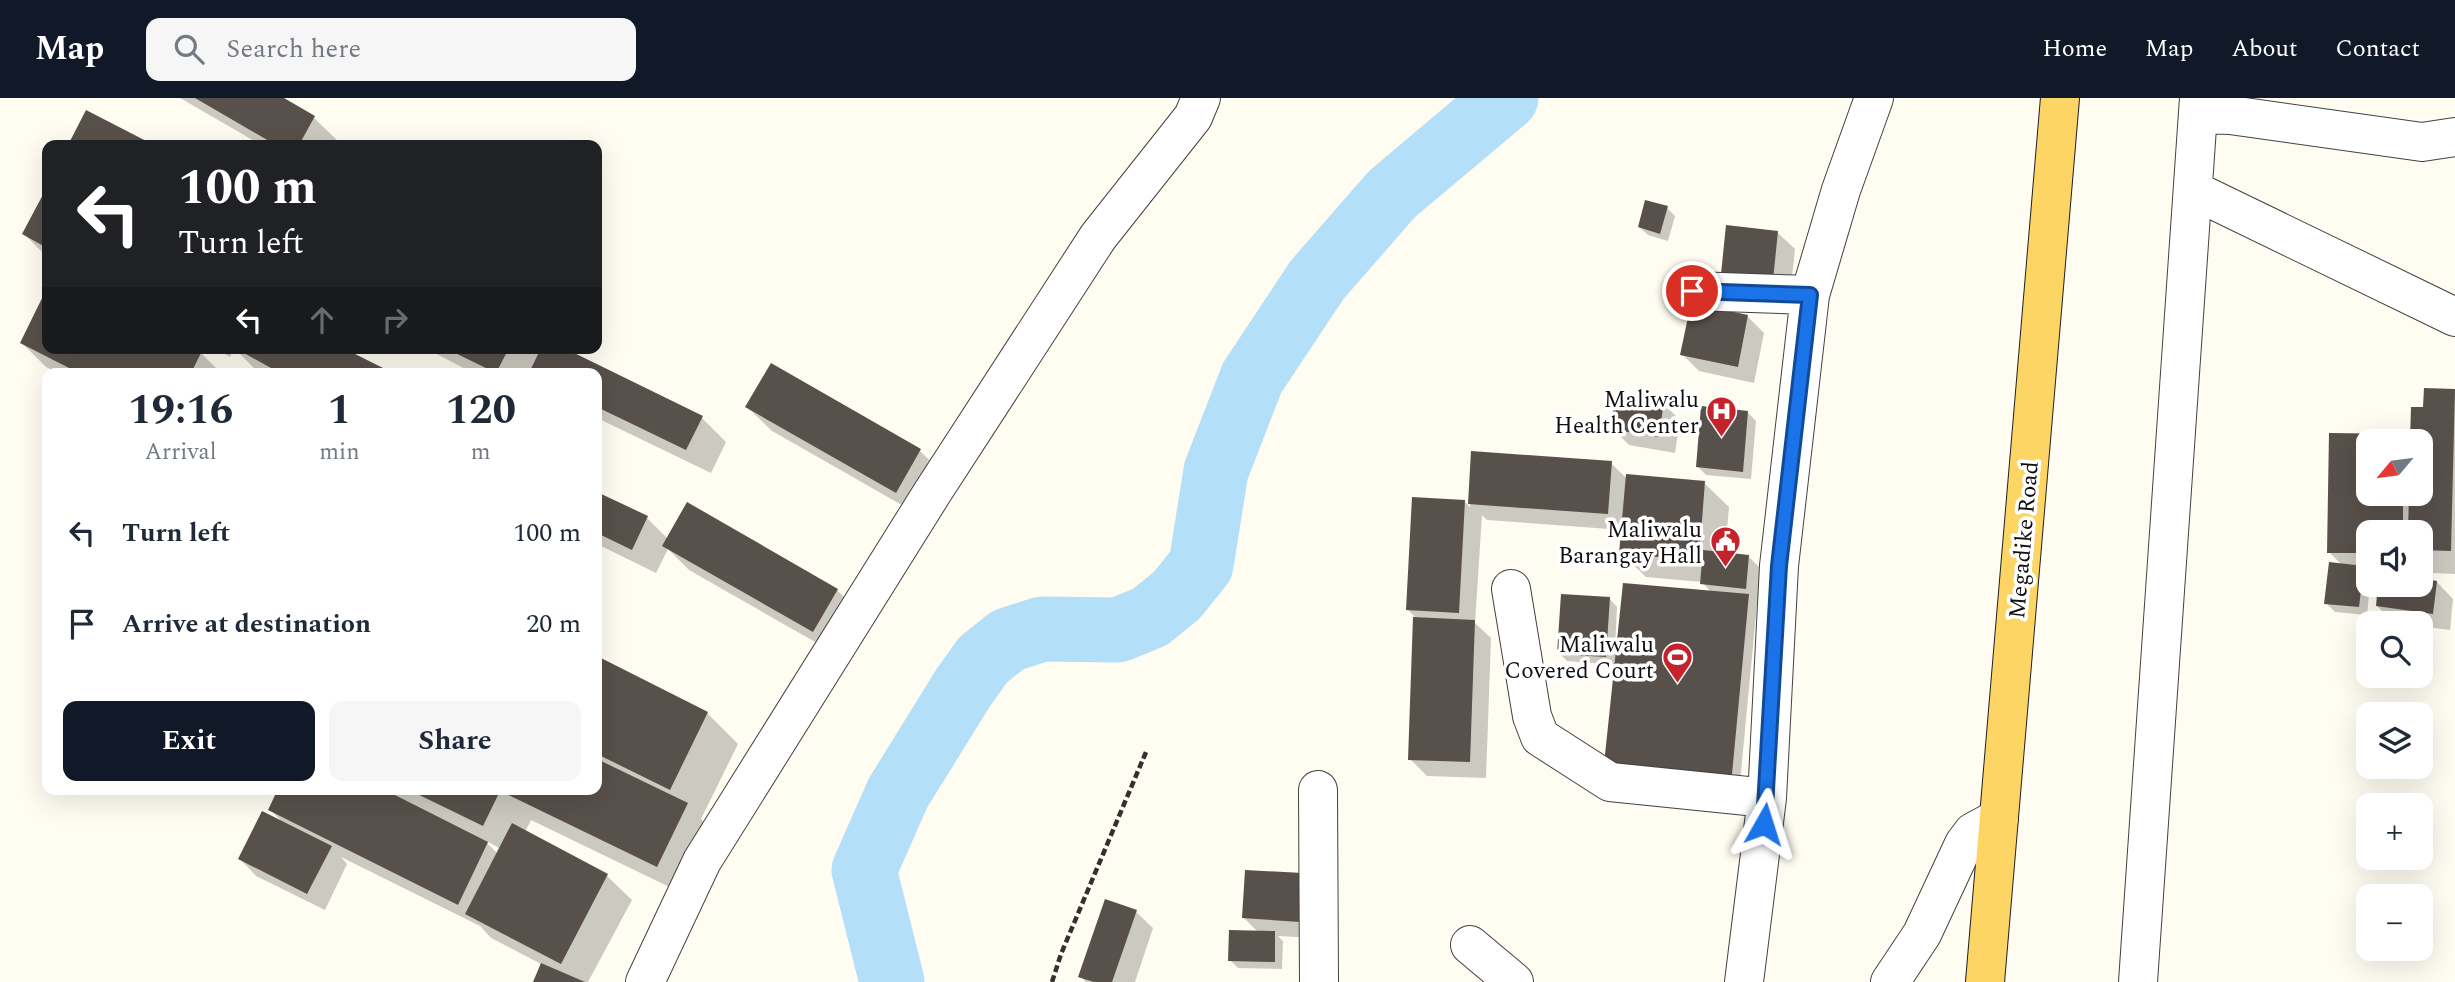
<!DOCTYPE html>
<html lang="en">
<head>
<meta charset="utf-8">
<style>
  body { margin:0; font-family:Spectral,serif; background:#f6f6f7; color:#1f2937; height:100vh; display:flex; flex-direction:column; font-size:26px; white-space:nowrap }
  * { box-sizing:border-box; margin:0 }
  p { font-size:23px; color:#747a83 }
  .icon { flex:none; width:38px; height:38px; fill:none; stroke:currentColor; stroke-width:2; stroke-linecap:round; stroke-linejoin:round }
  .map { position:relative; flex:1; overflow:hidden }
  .panel { position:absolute; left:42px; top:270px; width:560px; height:427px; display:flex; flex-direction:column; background:#fff; border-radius:14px; box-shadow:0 7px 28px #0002 }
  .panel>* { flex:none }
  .top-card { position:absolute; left:42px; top:42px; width:560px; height:214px; border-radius:14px; box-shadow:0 7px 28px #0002; background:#202124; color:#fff; overflow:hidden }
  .needle { width:46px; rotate:241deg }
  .controls { position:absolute; left:2356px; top:331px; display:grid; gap:14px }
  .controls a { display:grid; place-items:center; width:77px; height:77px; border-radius:14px; background:#fff; box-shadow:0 7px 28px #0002; font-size:35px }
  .pin { position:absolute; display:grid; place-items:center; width:60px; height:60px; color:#fff; margin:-30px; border:4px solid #fff; border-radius:50%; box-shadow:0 2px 7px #0007 }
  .me { position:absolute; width:77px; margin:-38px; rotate:6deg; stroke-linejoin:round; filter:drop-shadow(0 0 5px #0008) }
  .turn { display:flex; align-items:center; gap:24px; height:147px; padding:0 21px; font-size:32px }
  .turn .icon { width:91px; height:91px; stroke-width:2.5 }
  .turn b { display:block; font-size:49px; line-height:60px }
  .lanes { display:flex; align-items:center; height:66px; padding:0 21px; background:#0003; justify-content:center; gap:35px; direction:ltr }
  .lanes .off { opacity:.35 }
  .eta { display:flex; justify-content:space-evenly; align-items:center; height:119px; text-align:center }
  .eta b { font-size:42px; font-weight:700; line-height:49px }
  .action { display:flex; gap:14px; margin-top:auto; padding:14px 21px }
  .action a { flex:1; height:80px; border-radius:14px; background:#111827; color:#fff; font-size:28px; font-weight:700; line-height:80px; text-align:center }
  .action a+a { background:#f6f6f7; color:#1f2937 }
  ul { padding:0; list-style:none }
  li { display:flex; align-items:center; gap:21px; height:91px; padding:0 21px }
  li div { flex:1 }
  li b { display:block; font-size:26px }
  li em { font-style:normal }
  header { display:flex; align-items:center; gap:42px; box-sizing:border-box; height:98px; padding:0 35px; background:#111827; color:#fff }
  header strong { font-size:33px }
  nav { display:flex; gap:38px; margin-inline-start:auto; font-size:24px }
  .search { width:490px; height:63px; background:#f6f6f7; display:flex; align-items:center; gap:18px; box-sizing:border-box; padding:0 24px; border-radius:14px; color:#747a83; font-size:26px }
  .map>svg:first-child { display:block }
</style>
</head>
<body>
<header>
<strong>Map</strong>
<div class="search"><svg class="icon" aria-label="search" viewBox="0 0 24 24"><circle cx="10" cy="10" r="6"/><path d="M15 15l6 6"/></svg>Search here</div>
<nav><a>Home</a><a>Map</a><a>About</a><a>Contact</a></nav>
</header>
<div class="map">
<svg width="2455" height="884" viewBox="0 0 2455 884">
  <rect width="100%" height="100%" fill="#fffcf1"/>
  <path fill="#0003" fill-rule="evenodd" d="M 180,0 L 281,0 L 314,20 L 339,44 L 337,47 L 261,47 Z
    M 47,93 L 47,159 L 24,136 Z
    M 1667,110 L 1675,118 L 1668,143 L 1648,137 L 1639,129 Z
    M 1778,135 L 1795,151 L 1790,198 L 1739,192 Z
    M 47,194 L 47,250 L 201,255 L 221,275 L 58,275 L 46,269 L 22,245 Z
    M 1747,218 L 1764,235 L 1754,285 L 1699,273 L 1682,256 Z
    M 214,250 L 234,250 L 230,259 Z
    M 234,250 L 339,250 L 389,275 L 259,275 Z
    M 425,250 L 560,250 L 702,320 L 726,344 L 711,375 L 597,320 L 597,275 L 473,275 Z
    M 771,267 L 920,353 L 945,377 L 921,418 L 772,333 L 747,309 Z
    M 2425,292 L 2455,293 L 2455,476 L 2433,475 L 2426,468 L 2426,483 L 2437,484 L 2453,501 L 2450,532 L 2420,528 L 2420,525 L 2394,525 L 2377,508 L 2420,486 L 2420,434 L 2368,434 L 2368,486 L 2370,486 L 2367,517 L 2335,514 L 2326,505 L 2343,468 L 2329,454 L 2331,336 L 2403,337 L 2409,343 L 2368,343 L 2368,396 L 2420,396 L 2420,343 L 2412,343 L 2425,311 Z
    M 1663,305 L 1680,322 L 1675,355 L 1629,347 L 1612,330 Z
    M 1748,315 L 1756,323 L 1751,381 L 1706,377 L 1698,369 Z
    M 1473,355 L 1611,365 L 1627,381 L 1704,385 L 1729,409 L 1725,456 L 1748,458 L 1765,475 L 1763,507 L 1757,506 L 1739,695 L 1616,567 L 1567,563 L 1559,555 L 1609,500 L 1617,509 L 1615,551 L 1618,551 L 1711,494 L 1702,484 L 1646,479 L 1621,455 L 1623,432 L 1487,422 L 1482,417 L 1475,525 L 1491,540 L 1486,680 L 1427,678 L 1410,661 L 1415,519 L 1407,511 L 1465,404 L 1470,409 Z
    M 597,396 L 647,420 L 668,441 L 837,492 L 861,516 L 838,557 L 689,472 L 668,451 L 656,475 L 597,446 Z
    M 597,560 L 707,615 L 738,646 L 701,721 L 717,737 L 688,798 L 531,722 L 525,734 L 607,778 L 632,802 L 588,884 L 535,884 L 543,867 L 491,840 L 480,828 L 341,759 L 347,766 L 325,812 L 256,778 L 240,761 L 283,725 L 270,711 L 280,691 L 597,691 ZM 488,744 L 501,751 L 498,756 L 487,745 Z
    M 1302,776 L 1316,840 L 1278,838 L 1283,843 L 1282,871 L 1238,870 L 1230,862 L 1258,834 L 1244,820 Z
    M 1136,814 L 1153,830 L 1135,884 L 1086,884 L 1080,878 Z"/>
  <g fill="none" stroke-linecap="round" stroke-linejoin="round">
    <path stroke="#b4dff8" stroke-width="65" d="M 892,884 L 864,772 L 898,695 L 963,590 L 983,562 L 1008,542 L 1042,531 L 1118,532 L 1150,519 L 1177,497 L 1201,467 L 1216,373 L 1252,280 L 1317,182 L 1392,96 L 1506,0"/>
  </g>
  <path fill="#58504b" d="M 195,0 L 284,0 L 315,18 L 299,47 L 276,47 Z
    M 86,12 L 154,47 L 68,47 Z
    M 47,89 L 47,150 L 22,136 Z
    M 1645,102 L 1668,108 L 1660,136 L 1638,129 Z
    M 1726,127 L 1778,133 L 1773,182 L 1721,176 Z
    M 47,190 L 47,250 L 195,250 L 202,253 L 191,275 L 79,275 L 20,245 Z
    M 1691,205 L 1748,217 L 1738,269 L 1680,257 Z
    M 235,250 L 343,250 L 393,275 L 280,275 Z
    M 445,250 L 509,250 L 496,275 Z
    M 541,250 L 564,250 L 703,318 L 686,352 L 597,309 L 597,275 L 529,275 Z
    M 771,265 L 921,351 L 896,395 L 745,309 Z
    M 2424,290 L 2455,291 L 2451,453 L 2420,452 L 2420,434 L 2408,434 L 2409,396 L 2420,396 L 2420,343 L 2410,343 L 2411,309 L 2423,309 Z
    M 1616,296 L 1664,303 L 1659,339 L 1610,331 Z
    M 1701,308 L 1748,313 L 1743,374 L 1696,369 Z
    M 2329,335 L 2404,336 L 2404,343 L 2368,343 L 2368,396 L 2403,396 L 2403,434 L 2368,434 L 2368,455 L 2327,455 Z
    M 1471,353 L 1612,363 L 1608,416 L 1468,406 Z
    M 1626,376 L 1705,383 L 1699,462 L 1619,456 Z
    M 597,394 L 648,418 L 632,452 L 597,435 Z
    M 1412,399 L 1465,402 L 1459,515 L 1406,512 Z
    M 687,404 L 838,491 L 813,534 L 662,448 Z
    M 1703,452 L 1749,457 L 1746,491 L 1700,486 Z
    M 2329,464 L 2364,468 L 2359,509 L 2324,506 Z
    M 2420,480 L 2437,483 L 2433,516 L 2376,508 L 2378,486 L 2420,486 Z
    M 1623,485 L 1749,496 L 1731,687 L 1603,676 Z
    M 1561,496 L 1610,499 L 1606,559 L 1557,556 Z
    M 1413,519 L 1475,522 L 1470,664 L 1408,662 Z
    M 597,558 L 708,614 L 670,692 L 597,656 Z
    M 597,661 L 688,705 L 657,769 L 500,693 L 483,728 L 407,691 L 597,691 Z
    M 278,691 L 383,691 L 488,744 L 458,807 L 268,712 Z
    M 262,713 L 332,748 L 307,796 L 238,761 Z
    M 512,725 L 608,776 L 561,866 L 465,816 Z
    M 1245,772 L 1303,775 L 1300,824 L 1242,820 Z
    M 1105,801 L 1137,812 L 1112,884 L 1094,884 L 1078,879 Z
    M 1229,832 L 1275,833 L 1275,864 L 1228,863 Z
    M 541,865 L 585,884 L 533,884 Z"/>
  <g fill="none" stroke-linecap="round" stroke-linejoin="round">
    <defs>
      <path id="minor" d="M 2200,16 L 2230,17 L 2422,44 L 2455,39
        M 2195,93 L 2455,219
        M 1692,193 L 1810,197
        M 1511,491 L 1532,618 L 1540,639 L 1610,684 L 1767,700
        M 1318,692 L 1319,884
        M 1470,847 L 1514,884
        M 645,884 L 702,763 L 932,395 L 1098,139 L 1193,19 L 1201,0
        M 1744,884 L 1767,700 L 1779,468 L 1810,197 L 1841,92 L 1874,0
        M 1890,884 L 1922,836 L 1964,746 L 1973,734 L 1999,720
        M 2138,884 L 2199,0"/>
      <path id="major" d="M 1985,884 L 2060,0"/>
    </defs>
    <use href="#minor" stroke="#424242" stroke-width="40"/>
    <use href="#major" stroke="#202020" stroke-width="40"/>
    <path stroke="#313131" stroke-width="4.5" stroke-dasharray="7 3.5" stroke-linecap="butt" d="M 1052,884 L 1061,856 L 1146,654"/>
    <use href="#minor" stroke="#fff" stroke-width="38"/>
    <use href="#major" stroke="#fcd565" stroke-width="38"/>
  </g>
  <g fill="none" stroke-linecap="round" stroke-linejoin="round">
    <defs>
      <path id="route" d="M 1692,193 L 1810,197 L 1779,468 L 1764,726"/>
    </defs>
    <use href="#route" stroke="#114b97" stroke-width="18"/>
    <use href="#route" stroke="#1a73e8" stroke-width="12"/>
  </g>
  <defs>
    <symbol id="hospital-pin" viewBox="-11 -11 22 30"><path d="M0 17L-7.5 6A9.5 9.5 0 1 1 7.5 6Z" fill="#c4232c" stroke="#fff"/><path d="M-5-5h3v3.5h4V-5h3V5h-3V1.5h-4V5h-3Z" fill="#fff"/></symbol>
    <symbol id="civic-pin" viewBox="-11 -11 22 30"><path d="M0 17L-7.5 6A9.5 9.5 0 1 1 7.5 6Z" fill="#c4232c" stroke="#fff"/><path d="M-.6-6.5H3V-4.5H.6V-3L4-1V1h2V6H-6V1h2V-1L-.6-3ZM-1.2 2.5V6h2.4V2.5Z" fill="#fff"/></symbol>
    <symbol id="stadium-pin" viewBox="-11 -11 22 30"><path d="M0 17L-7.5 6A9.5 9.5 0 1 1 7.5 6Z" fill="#c4232c" stroke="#fff"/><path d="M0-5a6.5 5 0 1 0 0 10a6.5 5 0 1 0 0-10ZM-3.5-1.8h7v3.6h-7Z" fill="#fff"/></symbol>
  </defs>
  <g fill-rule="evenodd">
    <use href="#hospital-pin" x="1704" y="296" width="35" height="47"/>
    <use href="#civic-pin" x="1708" y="426" width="35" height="47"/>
    <use href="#stadium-pin" x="1660" y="542" width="35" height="47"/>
  </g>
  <g text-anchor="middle" stroke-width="7" stroke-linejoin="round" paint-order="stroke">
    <g font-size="23" fill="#0f0f0f" stroke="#fff" text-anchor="end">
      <text x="1699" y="309">Maliwalu<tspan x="1699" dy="26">Health Center</tspan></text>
      <text x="1702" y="439">Maliwalu<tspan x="1702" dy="26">Barangay Hall</tspan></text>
      <text x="1654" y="554">Maliwalu<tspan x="1654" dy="26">Covered Court</tspan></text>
    </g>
    <g font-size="23" fill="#0f0f0f" stroke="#fff">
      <text transform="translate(2023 442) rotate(-85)" y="8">Megadike Road</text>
    </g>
  </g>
</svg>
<div class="controls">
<a><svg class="needle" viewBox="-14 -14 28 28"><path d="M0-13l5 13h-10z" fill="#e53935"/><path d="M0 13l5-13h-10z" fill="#747a83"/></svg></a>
<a><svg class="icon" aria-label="sound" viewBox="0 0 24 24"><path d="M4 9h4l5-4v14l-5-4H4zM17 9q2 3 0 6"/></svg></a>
<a><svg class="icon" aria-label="search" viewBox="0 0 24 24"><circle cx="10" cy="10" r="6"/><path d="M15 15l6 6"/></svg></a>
<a><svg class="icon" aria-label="layers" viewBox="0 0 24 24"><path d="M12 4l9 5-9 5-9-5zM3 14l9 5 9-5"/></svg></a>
<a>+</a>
<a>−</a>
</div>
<div class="pin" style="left:1692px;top:193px;background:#d93025"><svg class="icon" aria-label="arrive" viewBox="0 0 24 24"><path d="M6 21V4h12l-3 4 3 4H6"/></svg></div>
<svg class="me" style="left:1764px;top:726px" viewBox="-20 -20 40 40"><path d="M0-17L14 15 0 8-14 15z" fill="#1a73e8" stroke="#fff" stroke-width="4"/></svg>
<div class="top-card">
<div class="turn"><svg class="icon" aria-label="left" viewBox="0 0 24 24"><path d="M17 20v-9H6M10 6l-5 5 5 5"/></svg><div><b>100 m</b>Turn left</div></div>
<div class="lanes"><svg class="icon" aria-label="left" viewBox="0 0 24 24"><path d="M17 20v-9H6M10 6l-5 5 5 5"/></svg><svg class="icon off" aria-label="ahead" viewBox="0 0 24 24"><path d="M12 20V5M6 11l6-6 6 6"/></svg><svg class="icon off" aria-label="right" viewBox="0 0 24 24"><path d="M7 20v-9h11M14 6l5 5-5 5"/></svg></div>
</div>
<section class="panel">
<div class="eta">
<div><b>19:16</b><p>Arrival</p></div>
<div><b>1</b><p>min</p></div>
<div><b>120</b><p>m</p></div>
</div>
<ul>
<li><svg class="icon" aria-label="left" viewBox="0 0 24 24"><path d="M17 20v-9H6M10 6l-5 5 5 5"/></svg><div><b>Turn left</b></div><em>100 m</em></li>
<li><svg class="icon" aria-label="arrive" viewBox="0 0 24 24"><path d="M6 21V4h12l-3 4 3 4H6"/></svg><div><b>Arrive at destination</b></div><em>20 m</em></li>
</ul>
<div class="action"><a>Exit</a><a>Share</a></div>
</section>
</div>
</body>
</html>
